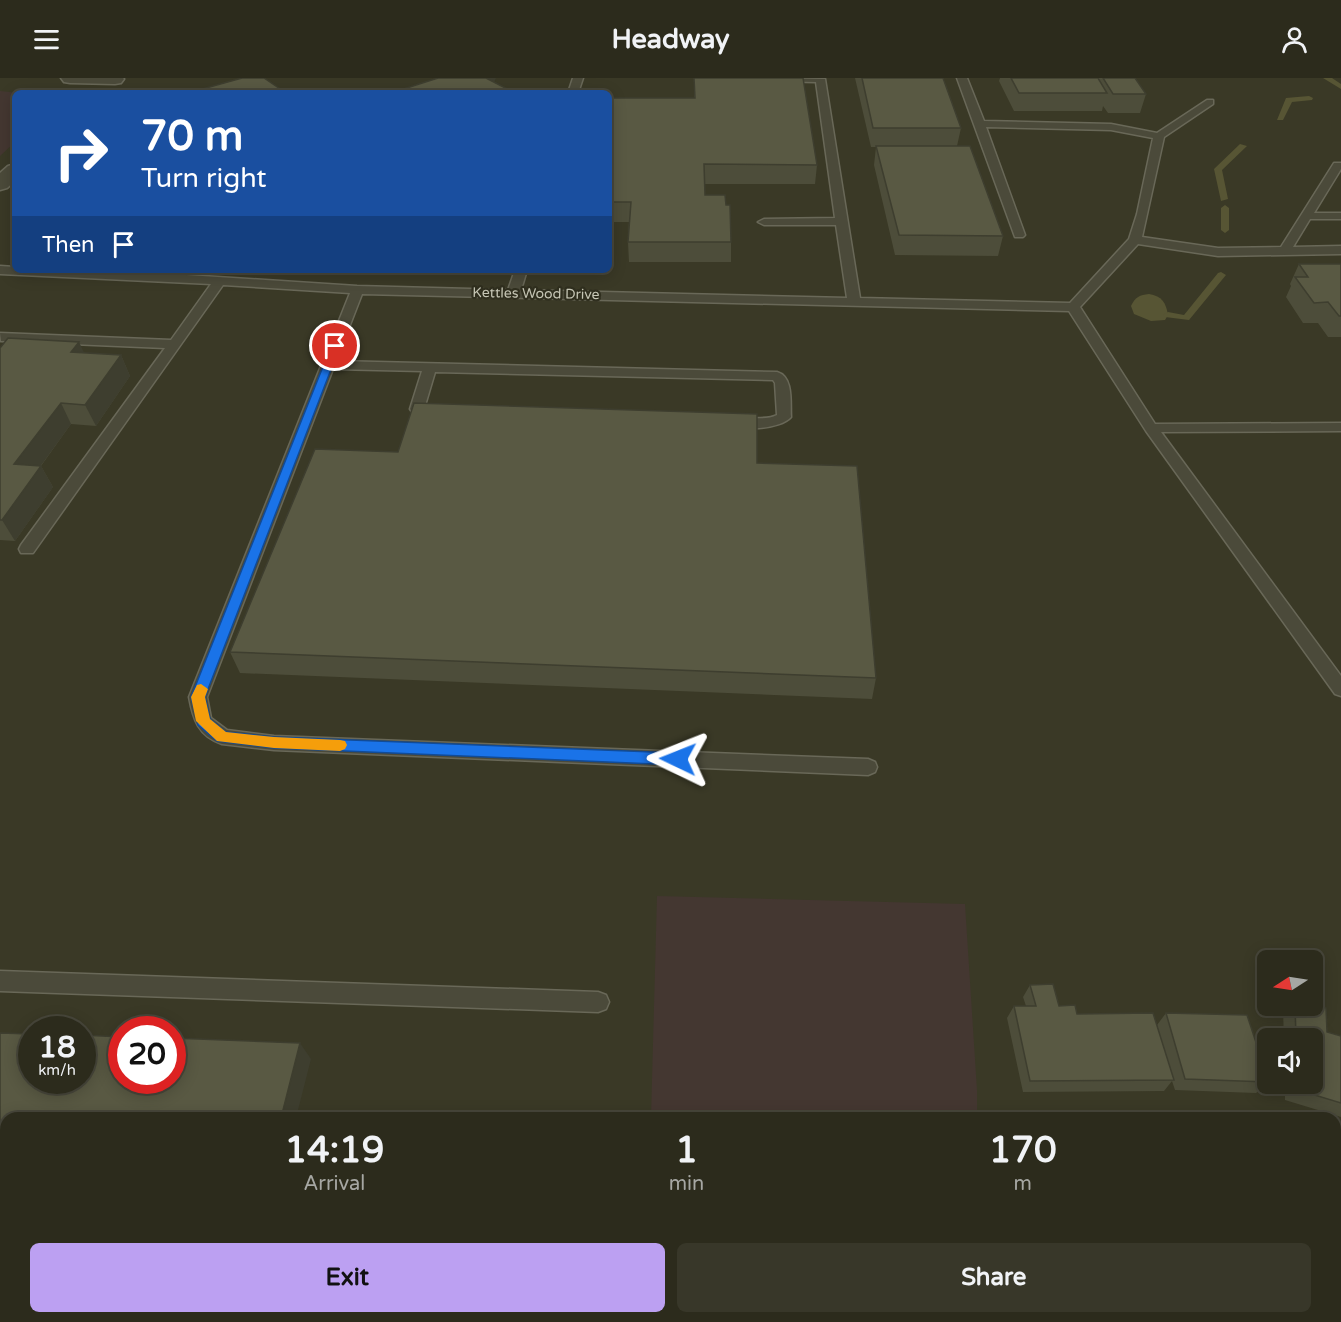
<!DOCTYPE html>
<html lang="en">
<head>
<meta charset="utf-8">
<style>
  body { margin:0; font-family:"Varela Round",sans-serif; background:#383729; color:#f1f3f6; height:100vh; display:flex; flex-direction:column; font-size:22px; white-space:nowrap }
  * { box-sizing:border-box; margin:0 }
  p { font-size:20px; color:#a6a7a3 }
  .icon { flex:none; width:33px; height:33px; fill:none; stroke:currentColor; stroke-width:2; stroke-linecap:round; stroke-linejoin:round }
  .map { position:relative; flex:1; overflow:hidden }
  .drawer { position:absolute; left:0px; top:1034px; width:1341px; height:212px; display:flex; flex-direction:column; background:#2c2b1c; border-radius:18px 18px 0 0; box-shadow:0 3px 15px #0003,0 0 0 2px #48473b }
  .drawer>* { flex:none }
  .banner { position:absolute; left:12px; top:12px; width:600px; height:183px; border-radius:9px; box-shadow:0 3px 15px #0003,0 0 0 2px #48473b; background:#1a4fa0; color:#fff; overflow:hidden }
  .needle { width:39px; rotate:258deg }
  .controls { position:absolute; left:1257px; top:872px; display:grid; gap:12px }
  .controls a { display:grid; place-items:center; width:66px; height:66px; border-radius:9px; background:#2c2b1c; box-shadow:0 3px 15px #0003,0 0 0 2px #48473b; font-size:30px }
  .speed { position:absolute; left:18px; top:938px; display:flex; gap:12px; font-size:30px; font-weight:700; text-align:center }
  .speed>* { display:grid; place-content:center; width:78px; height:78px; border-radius:50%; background:#2c2b1c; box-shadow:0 3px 15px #0003,0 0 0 2px #48473b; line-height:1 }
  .speed small { font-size:15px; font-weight:400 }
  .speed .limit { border:9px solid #d22; background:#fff; color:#111 }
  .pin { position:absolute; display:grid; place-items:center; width:51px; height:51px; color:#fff; margin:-26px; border:3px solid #fff; border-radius:50%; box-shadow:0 2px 6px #0007 }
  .me { position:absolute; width:66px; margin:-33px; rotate:272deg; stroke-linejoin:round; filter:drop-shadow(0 0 4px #0008) }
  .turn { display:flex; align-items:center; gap:21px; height:126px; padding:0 30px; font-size:27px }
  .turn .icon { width:78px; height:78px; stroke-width:2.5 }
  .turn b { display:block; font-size:42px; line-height:51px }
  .then { display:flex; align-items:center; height:57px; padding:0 30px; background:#0003; gap:12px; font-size:22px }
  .eta { display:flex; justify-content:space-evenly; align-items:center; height:102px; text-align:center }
  .eta b { font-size:36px; font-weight:700; line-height:42px }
  .action { display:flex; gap:12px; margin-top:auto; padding:12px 30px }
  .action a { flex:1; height:69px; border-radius:9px; background:#bca0f2; color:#111; font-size:24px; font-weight:700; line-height:69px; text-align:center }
  .action a+a { background:#383729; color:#f1f3f6 }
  header { display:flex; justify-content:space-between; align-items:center; height:78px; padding:0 30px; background:#2c2b1c; font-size:27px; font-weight:700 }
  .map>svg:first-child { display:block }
</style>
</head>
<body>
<header><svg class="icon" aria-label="menu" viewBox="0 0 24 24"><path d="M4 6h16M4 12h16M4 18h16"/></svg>Headway<svg class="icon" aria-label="person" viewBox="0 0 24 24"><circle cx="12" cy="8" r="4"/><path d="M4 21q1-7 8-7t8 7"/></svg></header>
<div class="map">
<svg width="1341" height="1244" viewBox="0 0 1341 1244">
  <rect width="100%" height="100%" fill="#3a3926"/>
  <path fill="#443731" d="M 0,13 L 19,15 L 15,15 L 15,64 L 0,78 Z
    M 657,818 L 965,826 L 977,1012 L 977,1039 L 651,1039 Z
    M 645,1239 L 973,1239 L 973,1244 L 645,1244 Z"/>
  <path fill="#575534" d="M 1149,216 C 1162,218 1166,225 1168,237 L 1165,242 L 1151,243 L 1134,236 L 1131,228 C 1135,219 1140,217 1149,216 Z"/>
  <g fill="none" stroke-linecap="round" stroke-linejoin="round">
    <path fill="#575534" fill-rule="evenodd" d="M 1323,0 L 1332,0 L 1341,6 L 1341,11 Z
      M 1309,18 L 1313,20 L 1312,22 L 1292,24 L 1283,42 L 1277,42 L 1286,20 Z
      M 1240,66 L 1247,68 L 1222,92 L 1228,121 L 1221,123 L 1214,91 Z
      M 1225,127 L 1229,130 L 1229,152 L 1225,155 L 1221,152 L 1221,130 Z
      M 1221,194 L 1226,197 L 1189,242 L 1165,239 L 1163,237 L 1168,234 L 1184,237 L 1218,195 Z"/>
    <defs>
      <path id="service" d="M 573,0 L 583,0 L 578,15 L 568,15 Z
        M 764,0 L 825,1 L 860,220 L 1070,225 L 1129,161 L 1137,136 L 1153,60 L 1111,52 L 986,49 L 1025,157 L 1023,159 L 1015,159 L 957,0 L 967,0 L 984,43 L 1111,46 L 1157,55 L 1207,22 L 1213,22 L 1213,26 L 1164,59 L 1142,159 L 1218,170 L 1281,169 L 1334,85 L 1341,85 L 1341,91 L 1314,135 L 1341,135 L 1341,141 L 1310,141 L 1293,169 L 1341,168 L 1341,176 L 1218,178 L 1138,166 L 1080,229 L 1155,346 L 1341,345 L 1341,353 L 1161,354 L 1341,598 L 1341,618 L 1335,616 L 1146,353 L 1069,233 L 362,216 L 336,283 L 777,294 C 794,299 790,325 791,339 C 781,351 737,355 726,344 C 736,335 761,345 777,337 L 775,305 L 773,302 L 435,294 L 424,331 L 440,340 L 433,344 L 416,340 L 410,331 L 422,293 L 333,291 L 207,619 L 211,640 L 227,652 L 274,658 L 868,681 L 875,684 L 877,689 L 875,694 L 868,697 L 274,672 L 222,666 C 198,658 193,641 189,619 L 350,215 L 223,207 L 33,475 L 21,475 L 19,471 L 21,467 L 165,270 L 1,263 L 0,255 L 171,262 L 211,206 L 0,196 L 0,188 L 15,189 L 15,192 L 125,193 L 357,208 L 508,212 L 515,192 L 527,192 L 521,212 L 847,220 L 836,147 L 764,147 L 758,144 L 764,141 L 835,140 L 816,4 L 769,3 Z
        M 0,893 L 598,914 L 606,917 L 609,924 L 606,931 L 598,934 L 0,913 Z"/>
      <path id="minor" d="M 1335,1138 L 1341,1140 L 1341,1221 L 1335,1224 Z
        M 1285,1239 L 1334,1239 L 1332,1244 L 1283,1244 Z"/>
      <path id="tertiary" d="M 61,0 L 123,0 L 124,1 L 121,5 L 115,6 L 70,5 L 64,4 Z
        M 15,86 L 15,103 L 7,110 L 0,112 L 0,95 L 8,88 Z"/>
    </defs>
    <use href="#service" stroke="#696858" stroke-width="3"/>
    <use href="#minor" stroke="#696858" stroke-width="3"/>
    <use href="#tertiary" stroke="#696858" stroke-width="3"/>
    <use href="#service" fill="#4b4a3a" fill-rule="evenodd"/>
    <use href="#minor" fill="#4b4a3a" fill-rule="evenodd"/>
    <use href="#tertiary" fill="#4b4a3a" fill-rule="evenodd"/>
  </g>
  <path fill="#4d4d3a" d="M 694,0 L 817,87 L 815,106 L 704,106 L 705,117 L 726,127 L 731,164 L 731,184 L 629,184 L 628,164 L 629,144 L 609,144 L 609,20 L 694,20 Z
    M 855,0 L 943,0 L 961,50 L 957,68 L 1003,158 L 998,178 L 895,177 L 874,87 L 876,69 L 871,69 Z
    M 1000,0 L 1135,0 L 1146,16 L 1140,35 L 1108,35 L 1103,28 L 1102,33 L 1014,33 L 999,3 Z
    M 1299,186 L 1341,186 L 1341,259 L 1328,259 L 1318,245 L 1303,245 L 1286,219 L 1291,208 L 1290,206 Z
    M 0,270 L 121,277 L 130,298 L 96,348 L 71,346 L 41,388 L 53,409 L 15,463 L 0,462 Z
    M 757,385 L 876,600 L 872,621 L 240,595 L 230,574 Z
    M 1030,907 L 1059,928 L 1077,936 L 1161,962 L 1157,947 L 1166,935 L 1268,1001 L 1268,1005 L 1256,1015 L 1175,1012 L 1172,1003 L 1164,1013 L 1023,1014 L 1007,940 L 1014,928 L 1026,928 L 1023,919 Z
    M 1289,927 L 1312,927 L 1327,954 L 1341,958 L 1341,1039 L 1285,1022 L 1285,1005 L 1312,1005 L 1312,960 L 1284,960 L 1283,933 Z
    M 1104,1239 L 1249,1239 L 1250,1244 L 1105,1244 Z"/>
  <path fill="#3e3e2f" d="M 486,0 L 496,0 L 489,15 Z
    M 79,264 L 89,285 L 71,274 Z
    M 121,277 L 130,298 L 96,348 L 85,327 Z
    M 61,325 L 71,346 L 26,408 L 14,386 Z
    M 41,388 L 53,409 L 15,463 L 2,442 Z
    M 300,965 L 311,981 L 296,1040 L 281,1040 Z
    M 479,1239 L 486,1239 L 485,1244 L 478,1244 Z"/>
  <path fill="#595943" stroke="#3e3e2f" stroke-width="1.5" d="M 242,0 L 264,0 L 286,15 L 188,15 Z
    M 438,0 L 486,0 L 515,15 L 391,15 Z
    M 694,0 L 803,0 L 817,87 L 704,86 L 705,117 L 725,117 L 726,127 L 730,127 L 731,164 L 628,164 L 631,124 L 609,124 L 609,20 L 695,20 Z
    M 862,0 L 943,0 L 961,50 L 873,50 Z
    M 1011,0 L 1098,0 L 1107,15 L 1019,15 Z
    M 1103,0 L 1135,0 L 1146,16 L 1113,16 Z
    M 876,68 L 970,68 L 1003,158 L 899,157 Z
    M 1299,186 L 1341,186 L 1341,238 L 1339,238 L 1328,224 L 1314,225 L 1295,199 L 1308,199 Z
    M 8,260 L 79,264 L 71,274 L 121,277 L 85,327 L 61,325 L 14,386 L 41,388 L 2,442 L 0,442 L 0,270 Z
    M 414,325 L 757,336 L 757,385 L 857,388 L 876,600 L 230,574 L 315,371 L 398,374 Z
    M 1053,906 L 1059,928 L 1075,927 L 1077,936 L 1153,935 L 1174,1002 L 1030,1003 L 1014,928 L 1036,928 L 1030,907 Z
    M 1312,926 L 1326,930 L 1327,954 L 1341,958 L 1341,1025 L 1298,1012 L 1298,1005 L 1312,1005 L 1312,960 L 1296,960 L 1295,927 L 1312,927 Z
    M 1166,935 L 1247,937 L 1268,1001 L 1268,1004 L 1185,1001 Z
    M 0,955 L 32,956 L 32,1002 L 82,1002 L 82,957 L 122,959 L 122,1002 L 172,1002 L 172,960 L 300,965 L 281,1040 L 6,1040 L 6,1239 L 479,1239 L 478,1244 L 0,1244 Z
    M 1116,1239 L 1249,1239 L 1250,1244 L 1117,1244 Z"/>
  <path fill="#1a73e8" stroke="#114b97" stroke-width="1.5" d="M 332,266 L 340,268 L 205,619 L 210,641 L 226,654 L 274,659 L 678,675 L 683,677 L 685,681 L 683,685 L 678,687 L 274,670 L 217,663 L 198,647 L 191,619 Z"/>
  <path fill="#f59e0b" d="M 201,606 L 208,611 L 205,619 L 210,641 L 226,654 L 274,659 L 340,662 L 345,663 L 347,667 L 345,671 L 340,673 L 274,670 L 217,663 L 196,643 L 191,619 L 197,607 Z"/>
  <g text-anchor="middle" stroke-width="4.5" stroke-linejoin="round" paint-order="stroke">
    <g font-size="14" fill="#c6c6b5" stroke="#302f1f">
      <text transform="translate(536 215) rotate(1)" y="5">Kettles Wood Drive</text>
    </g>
  </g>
</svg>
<div class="controls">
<a><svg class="needle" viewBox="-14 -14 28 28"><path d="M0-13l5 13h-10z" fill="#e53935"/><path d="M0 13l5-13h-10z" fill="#a6a7a3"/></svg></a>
<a><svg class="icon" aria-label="sound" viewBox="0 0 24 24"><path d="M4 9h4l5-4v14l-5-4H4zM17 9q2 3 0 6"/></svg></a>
</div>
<div class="speed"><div>18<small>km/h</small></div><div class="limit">20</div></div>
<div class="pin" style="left:335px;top:268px;background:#d93025"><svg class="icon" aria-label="arrive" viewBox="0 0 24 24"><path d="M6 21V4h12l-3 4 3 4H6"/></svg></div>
<svg class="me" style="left:678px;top:681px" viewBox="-20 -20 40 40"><path d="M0-17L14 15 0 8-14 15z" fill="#1a73e8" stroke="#fff" stroke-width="4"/></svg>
<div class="banner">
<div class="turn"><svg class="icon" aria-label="right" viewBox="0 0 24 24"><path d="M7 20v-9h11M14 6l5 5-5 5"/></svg><div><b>70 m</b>Turn right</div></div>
<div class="then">Then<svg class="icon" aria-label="arrive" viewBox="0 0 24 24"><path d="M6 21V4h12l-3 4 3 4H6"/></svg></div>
</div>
<section class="drawer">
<div class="eta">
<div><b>14:19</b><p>Arrival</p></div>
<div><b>1</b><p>min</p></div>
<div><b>170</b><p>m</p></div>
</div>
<div class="action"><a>Exit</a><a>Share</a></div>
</section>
</div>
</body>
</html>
